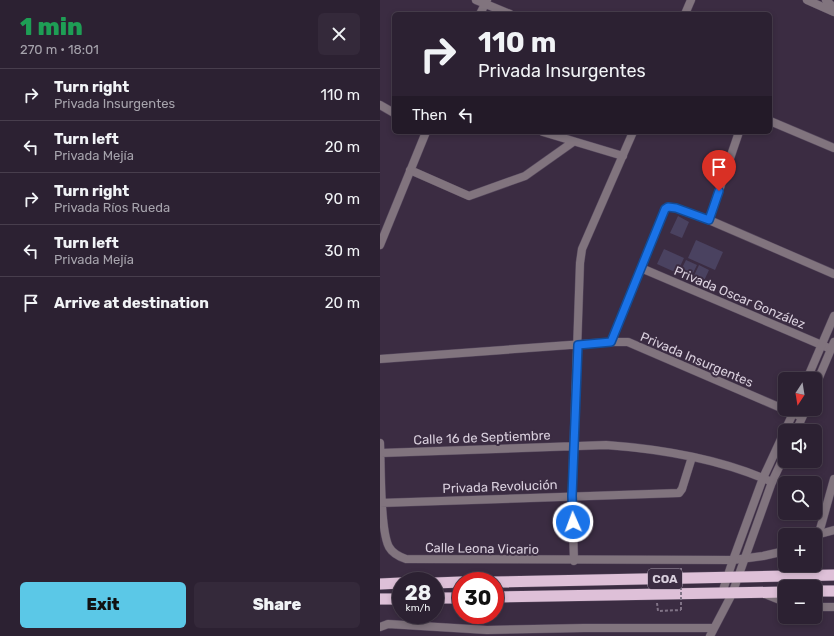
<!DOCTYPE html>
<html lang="en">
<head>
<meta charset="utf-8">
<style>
  body { margin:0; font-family:Rubik,sans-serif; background:#34293a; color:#f1f3f6; height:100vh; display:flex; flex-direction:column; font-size:15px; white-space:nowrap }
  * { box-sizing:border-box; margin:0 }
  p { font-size:13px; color:#a6a3ac }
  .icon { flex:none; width:22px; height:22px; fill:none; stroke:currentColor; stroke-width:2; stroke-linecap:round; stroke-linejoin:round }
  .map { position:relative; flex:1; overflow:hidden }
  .details { display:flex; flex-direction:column; background:#2c2132; width:380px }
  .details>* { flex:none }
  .banner { position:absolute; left:12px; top:12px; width:380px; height:122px; border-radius:6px; box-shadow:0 2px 6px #0003,0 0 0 1px #483e4d; background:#2c2132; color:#f1f3f6; overflow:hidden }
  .needle { width:26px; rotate:192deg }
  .fabs { position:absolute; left:398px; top:372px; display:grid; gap:8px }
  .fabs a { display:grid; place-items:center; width:44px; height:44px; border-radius:6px; background:#2c2132; box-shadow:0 2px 6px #0003,0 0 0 1px #483e4d; font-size:20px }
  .speed { position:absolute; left:12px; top:572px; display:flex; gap:8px; font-size:20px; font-weight:700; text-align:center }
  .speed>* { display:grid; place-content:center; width:52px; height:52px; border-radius:50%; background:#2c2132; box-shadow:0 2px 6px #0003,0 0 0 1px #483e4d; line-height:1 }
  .speed small { font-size:10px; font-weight:400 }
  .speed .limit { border:6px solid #d22; background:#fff; color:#111 }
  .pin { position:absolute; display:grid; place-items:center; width:34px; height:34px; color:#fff; margin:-41px -17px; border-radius:50% 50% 50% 0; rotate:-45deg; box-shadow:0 0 4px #0007 }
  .pin .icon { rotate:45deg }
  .me { position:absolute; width:44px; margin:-22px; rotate:358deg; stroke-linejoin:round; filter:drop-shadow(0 0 3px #0008) }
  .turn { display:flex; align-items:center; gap:14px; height:84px; padding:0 20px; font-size:18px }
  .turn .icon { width:52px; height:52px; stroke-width:2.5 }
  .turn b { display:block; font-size:28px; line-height:34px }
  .then { display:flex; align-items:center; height:38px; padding:0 20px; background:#0003; gap:8px; font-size:15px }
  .round { display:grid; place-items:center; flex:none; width:42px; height:42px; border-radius:6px; background:#34293a }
  .summary { display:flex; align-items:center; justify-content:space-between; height:68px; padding:0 20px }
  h1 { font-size:24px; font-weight:800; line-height:30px; color:#1e9e55 }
  .action { display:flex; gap:8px; margin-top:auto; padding:8px 20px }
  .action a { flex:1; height:46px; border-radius:6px; background:#5bc8e7; color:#111; font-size:16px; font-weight:800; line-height:46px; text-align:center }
  .action a+a { background:#34293a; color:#f1f3f6 }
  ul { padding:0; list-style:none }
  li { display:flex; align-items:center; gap:12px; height:52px; padding:0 20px; border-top:1px solid #483e4d }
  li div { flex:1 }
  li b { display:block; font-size:15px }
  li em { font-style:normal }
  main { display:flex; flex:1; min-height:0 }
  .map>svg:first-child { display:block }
</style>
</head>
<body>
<main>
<section class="details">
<div class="summary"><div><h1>1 min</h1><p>270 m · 18:01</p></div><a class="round"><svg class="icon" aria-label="close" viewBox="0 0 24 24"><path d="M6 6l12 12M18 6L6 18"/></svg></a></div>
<ul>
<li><svg class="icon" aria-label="right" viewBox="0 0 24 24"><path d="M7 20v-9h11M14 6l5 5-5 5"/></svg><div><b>Turn right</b><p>Privada Insurgentes</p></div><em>110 m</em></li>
<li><svg class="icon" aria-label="left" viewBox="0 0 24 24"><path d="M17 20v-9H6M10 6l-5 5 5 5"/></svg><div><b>Turn left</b><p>Privada Mejía</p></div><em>20 m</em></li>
<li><svg class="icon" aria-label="right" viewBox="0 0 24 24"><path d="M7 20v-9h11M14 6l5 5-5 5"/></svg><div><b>Turn right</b><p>Privada Ríos Rueda</p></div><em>90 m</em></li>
<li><svg class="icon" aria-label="left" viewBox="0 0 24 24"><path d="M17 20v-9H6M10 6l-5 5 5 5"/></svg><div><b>Turn left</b><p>Privada Mejía</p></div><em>30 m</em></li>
<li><svg class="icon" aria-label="arrive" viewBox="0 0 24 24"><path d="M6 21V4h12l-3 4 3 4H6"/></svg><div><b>Arrive at destination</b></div><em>20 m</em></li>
</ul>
<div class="action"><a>Exit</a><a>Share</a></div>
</section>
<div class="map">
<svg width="454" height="636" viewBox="0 0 454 636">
  <rect width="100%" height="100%" fill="#3b2c42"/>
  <path fill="#4a4260" d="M 298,216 L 309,222 L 302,238 L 290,233 Z
    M 316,240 L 343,252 L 335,270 L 308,258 Z
    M 284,249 L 304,258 L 297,273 L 277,264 Z
    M 306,260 L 317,265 L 310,279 L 299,274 Z
    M 319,265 L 329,270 L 322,285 L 312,280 Z"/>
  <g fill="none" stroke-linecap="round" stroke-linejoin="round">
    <defs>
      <path id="minor" d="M 96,0 L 130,14
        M 427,0 L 454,12
        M 446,0 L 454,8
        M 100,14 L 107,0
        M 305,14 L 311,0
        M 0,105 L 14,113
        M 390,121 L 454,148
        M 163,132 L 243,156
        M 30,170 L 89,196 L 145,176 L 193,142
        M 329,220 L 359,132
        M 0,245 L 46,132
        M 261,268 L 451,349
        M 231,342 L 285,209 L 288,207 L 296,208 L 329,220 L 454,274
        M 0,359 L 231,342 L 248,342 L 422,417
        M 0,443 C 1,465 0,530 9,547 C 13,554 20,557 26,559 L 353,560 L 383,556 L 405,551
        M 1,453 L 226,445 C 281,449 341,459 392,482
        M 0,503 L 299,493 L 302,489 L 312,457
        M 439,533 L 454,479
        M 436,535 L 454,530
        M 194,561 L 192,496 L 200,263 L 202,249 L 253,132
        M 385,594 L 405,602
        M 435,607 L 454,607
        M 0,627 L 8,624 L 107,630 L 204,628 L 333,628
        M 330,636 L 352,594"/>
      <path id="tertiary" d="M 427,379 L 454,316
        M 435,387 L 454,342
        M 416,431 L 426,409
        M 342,593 L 353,560 L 383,478 L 415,409
        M 352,594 L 392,482 L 405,454"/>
      <path id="trunk" d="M 115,582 L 454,575
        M 55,583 L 81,582
        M 0,584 L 21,583
        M 435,591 L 454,591
        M 115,597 L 405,592
        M 55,598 L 81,598
        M 0,599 L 21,599"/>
    </defs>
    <use href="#minor" stroke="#57495e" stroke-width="9"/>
    <use href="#tertiary" stroke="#57495e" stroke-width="9"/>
    <use href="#trunk" stroke="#57495e" stroke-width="12"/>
    <path stroke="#807386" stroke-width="2" stroke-dasharray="3 2" stroke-linecap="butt" d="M 277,603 L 278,611 L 301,610"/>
    <use href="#minor" stroke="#81747e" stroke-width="8"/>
    <use href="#tertiary" stroke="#81747e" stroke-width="8"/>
    <use href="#trunk" stroke="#dec0d8" stroke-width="11"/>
    <path stroke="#807386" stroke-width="2" stroke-dasharray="3 2" stroke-linecap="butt" d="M 301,610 L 301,568"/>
  </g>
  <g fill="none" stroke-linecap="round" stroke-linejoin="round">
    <defs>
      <path id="route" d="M 193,522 L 192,496 L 198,345 L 231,342 L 285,209 L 288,207 L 296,208 L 329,220 L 339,191"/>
    </defs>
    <use href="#route" stroke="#114b97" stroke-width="10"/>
    <use href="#route" stroke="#1a73e8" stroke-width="7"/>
  </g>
  <g text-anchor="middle" stroke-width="4" stroke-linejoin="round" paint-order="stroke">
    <rect fill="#3b2c42" stroke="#aa9eae" stroke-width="1" x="268" y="569" width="34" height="20" rx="3"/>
    <g font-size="12" font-weight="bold" fill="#d9cfdd">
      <text x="285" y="583">COA</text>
    </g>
    <g font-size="13" fill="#d9cfdd" stroke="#3b2c42">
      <text transform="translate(360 297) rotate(23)" y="5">Privada Oscar González</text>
      <text transform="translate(317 359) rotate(23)" y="5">Privada Insurgentes</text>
      <text transform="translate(102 437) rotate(-2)" y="5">Calle 16 de Septiembre</text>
      <text transform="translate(120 486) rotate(-2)" y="5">Privada Revolución</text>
      <text transform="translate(102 548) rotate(1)" y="5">Calle Leona Vicario</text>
    </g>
  </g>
</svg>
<div class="fabs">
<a><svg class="needle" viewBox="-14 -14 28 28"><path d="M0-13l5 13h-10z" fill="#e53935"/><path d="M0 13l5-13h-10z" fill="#a6a3ac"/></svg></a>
<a><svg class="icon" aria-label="sound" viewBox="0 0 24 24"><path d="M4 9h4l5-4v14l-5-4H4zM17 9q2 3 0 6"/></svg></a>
<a><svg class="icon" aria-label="search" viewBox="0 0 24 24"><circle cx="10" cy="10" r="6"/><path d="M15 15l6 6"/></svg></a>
<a>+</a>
<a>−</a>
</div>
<div class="speed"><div>28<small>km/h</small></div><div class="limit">30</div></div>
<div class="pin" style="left:339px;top:191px;background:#d93025"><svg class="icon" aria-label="arrive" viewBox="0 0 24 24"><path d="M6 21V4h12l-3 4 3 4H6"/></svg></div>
<svg class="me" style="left:193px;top:522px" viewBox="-20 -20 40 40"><circle r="17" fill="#1a73e8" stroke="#fff" stroke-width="3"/><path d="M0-11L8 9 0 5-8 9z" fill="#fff"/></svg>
<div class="banner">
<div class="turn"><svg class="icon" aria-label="right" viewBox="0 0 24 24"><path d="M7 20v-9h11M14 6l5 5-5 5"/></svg><div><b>110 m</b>Privada Insurgentes</div></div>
<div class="then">Then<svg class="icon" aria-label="left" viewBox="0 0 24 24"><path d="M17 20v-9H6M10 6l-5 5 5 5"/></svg></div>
</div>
</div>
</main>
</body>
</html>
